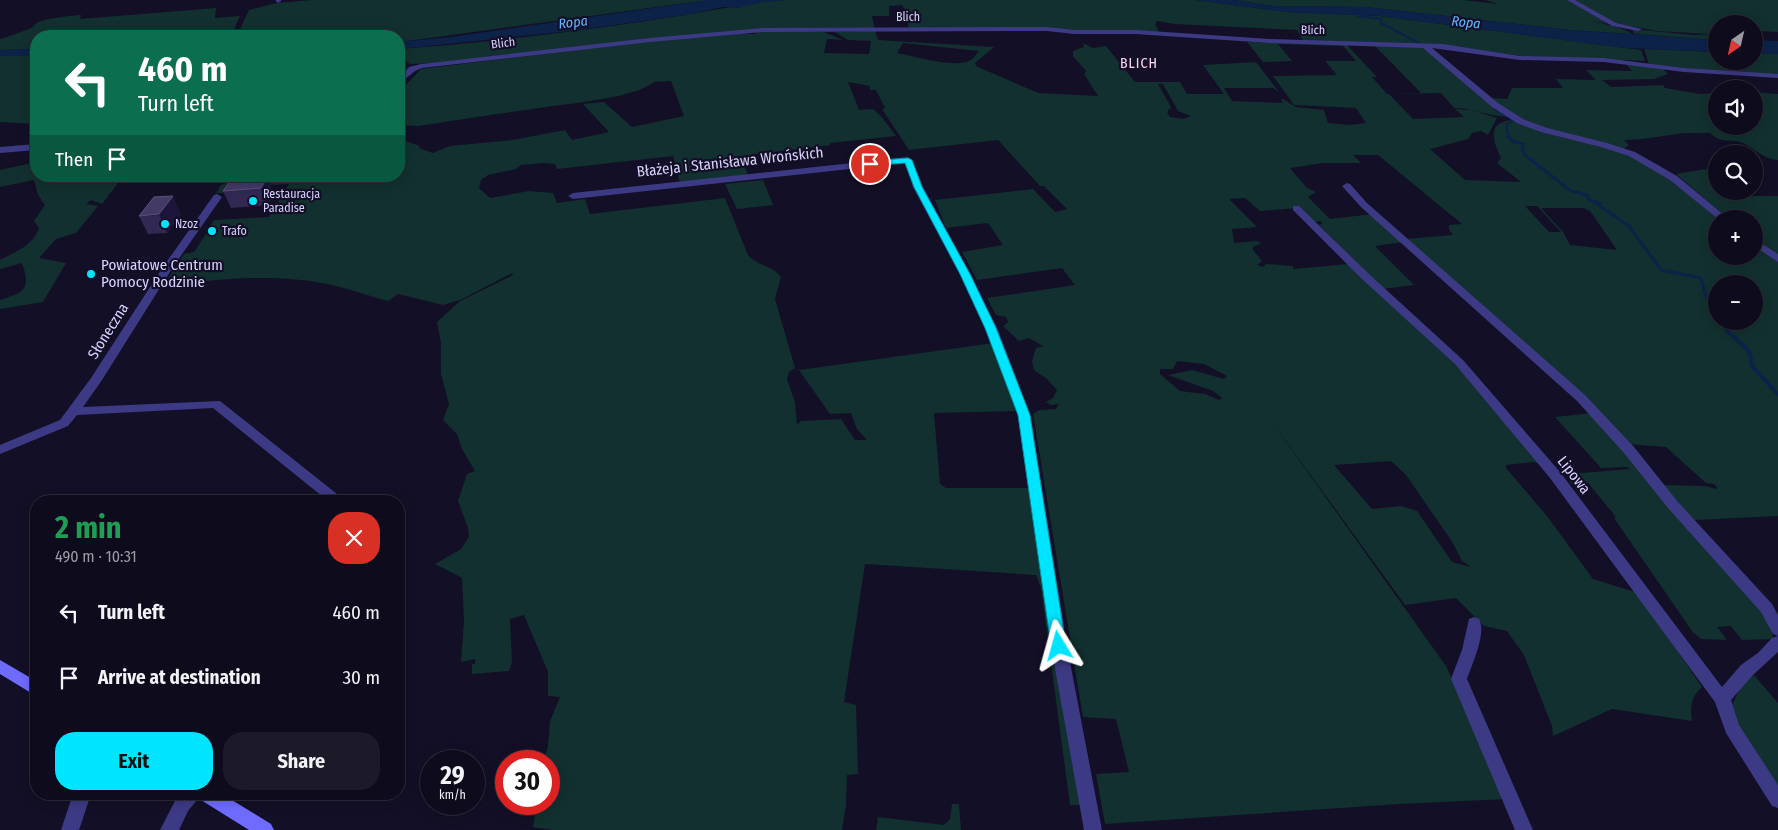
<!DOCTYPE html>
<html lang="en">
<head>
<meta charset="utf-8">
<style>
  body { margin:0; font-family:"Fira Sans Condensed",sans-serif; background:#1c1929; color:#f1f3f6; height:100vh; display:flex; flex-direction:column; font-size:19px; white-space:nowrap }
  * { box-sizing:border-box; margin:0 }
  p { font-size:16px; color:#9b9ba3 }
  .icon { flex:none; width:28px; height:28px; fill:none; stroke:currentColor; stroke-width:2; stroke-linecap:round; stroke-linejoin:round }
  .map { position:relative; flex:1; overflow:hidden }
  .details { position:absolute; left:30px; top:495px; width:375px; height:305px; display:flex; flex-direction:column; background:#0e0b1c; border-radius:20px; box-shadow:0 2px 12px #0003,0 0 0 1px #2e2b3b }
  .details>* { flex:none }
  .banner { position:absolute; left:30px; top:30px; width:375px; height:152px; border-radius:20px; box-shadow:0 2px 12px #0003,0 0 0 1px #2e2b3b; background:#0b6e4f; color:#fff; overflow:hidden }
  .needle { width:32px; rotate:214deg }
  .tools { position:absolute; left:1708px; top:15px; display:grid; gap:10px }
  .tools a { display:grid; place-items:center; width:55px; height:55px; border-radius:50%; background:#0e0b1c; box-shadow:0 2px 12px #0003,0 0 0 1px #2e2b3b; font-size:25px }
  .speed { position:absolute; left:420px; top:750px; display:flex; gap:10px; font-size:25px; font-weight:700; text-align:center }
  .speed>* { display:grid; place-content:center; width:65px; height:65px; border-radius:50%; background:#0e0b1c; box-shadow:0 2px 12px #0003,0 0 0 1px #2e2b3b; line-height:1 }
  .speed small { font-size:12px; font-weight:400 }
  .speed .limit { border:8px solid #d22; background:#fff; color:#111 }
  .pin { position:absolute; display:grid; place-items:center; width:42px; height:42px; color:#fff; margin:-21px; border:2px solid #fff; border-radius:50%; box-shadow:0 1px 5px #0007 }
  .me { position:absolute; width:55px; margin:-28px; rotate:352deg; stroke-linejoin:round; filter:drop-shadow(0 0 4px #0008) }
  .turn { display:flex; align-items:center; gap:18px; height:105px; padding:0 25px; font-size:22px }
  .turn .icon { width:65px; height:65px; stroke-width:2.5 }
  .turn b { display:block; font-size:35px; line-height:42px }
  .then { display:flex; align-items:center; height:48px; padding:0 25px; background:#0003; gap:10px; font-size:19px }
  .round { display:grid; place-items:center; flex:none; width:52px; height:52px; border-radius:20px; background:#1c1929 }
  .headline { display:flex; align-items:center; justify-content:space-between; height:85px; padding:0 25px }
  h1 { font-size:30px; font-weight:700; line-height:38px; color:#1e9e55 }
  .button { display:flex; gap:10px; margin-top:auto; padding:10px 25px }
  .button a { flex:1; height:58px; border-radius:20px; background:#00e5ff; color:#111; font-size:20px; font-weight:700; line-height:58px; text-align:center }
  .button a+a { background:#1c1929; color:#f1f3f6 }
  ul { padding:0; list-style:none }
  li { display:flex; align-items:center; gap:15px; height:65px; padding:0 25px }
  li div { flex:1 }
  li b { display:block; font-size:19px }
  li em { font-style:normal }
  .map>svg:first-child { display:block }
</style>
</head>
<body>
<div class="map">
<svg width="1778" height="830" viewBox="0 0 1778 830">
  <rect width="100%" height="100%" fill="#130f26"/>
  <path fill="#12302f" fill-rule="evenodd" d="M 312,0 L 708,0 L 400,42 L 399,36 L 237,36 L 249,10 L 277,3 Z
    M 785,0 L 1195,0 L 1288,12 L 1380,16 L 1641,50 L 1645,61 L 1522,56 L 1466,48 L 1303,41 L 1297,30 L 1175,24 L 1157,21 L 1155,25 L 1160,33 L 1070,31 L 1049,27 L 909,29 L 906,16 L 901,15 L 905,10 L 902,5 L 889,6 L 889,16 L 872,16 L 875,29 L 779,29 L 651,39 L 433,63 L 410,64 L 404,60 L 399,62 L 399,49 C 494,42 590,30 685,15 C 718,9 752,2 785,0 Z
    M 1233,0 L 1463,0 L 1498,4 L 1485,0 L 1568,0 L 1608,24 L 1546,12 C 1561,15 1626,26 1632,34 L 1570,30 L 1366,7 L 1274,6 Z
    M 1573,0 L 1778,0 L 1778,32 L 1754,31 L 1754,24 L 1716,24 L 1716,31 L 1707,34 L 1658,31 L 1617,24 Z
    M 216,8 L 215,18 L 240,16 L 231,36 L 36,36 L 36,49 L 0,50 L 0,39 C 4,38 24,31 29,29 C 33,28 35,24 38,22 C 51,18 68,16 81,15 L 80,19 Z
    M 1632,29 L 1694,35 L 1716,34 L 1716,40 L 1634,34 Z
    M 875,31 L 878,40 L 994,47 L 975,63 L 976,66 L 1038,93 L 1098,96 L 1084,74 L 1086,71 L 1073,56 L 1073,51 L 1084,47 L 1083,43 L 1093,48 L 1106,46 L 1135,82 L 1180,82 L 1187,94 L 1224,94 L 1203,65 L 1256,62 L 1279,92 L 1273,88 L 1224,88 L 1232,101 L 1283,103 L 1281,99 L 1283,99 L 1296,107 L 1324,110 L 1328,123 L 1350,125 L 1366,123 L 1356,108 L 1294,105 L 1273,76 L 1337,75 L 1325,61 L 1356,61 L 1343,46 L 1278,44 L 1292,61 L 1263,62 L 1247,42 L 1420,47 L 1425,49 L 1507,116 C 1494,118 1471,107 1454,108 L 1441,93 L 1389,94 L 1413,119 L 1464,117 L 1455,109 L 1472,110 L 1497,118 L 1488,135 L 1481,131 L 1472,133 L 1468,139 L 1430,149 L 1465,180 L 1521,182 L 1497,163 L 1501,158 C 1495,145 1486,126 1506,121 C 1519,117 1530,129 1542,132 C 1582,142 1621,149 1658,169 C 1679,180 1701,203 1720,219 L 1716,219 L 1716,256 L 1754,256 L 1754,245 L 1778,262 L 1778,516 L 1694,520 L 1659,485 L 1705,486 L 1716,489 L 1717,487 L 1714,484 L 1706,483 L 1666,447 L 1627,444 L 1405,239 L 1453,235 L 1449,230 L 1449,225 L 1462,224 L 1378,155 L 1353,155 L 1361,163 L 1323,163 L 1290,168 L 1307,188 L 1316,192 L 1308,197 L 1330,219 L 1373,214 L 1404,242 L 1375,246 L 1414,285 L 1383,289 L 1319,225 L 1322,224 L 1321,221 L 1314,222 L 1298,208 L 1260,211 L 1245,198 L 1229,199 L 1257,227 L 1232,229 L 1234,243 L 1257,241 L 1261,243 L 1253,247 L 1253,250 L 1262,261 L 1257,265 L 1263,267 L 1266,264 L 1293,266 L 1293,269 L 1349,264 L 1466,374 L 1543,464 L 1533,462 L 1506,465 L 1506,468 L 1547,516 L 1593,579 L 1638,593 L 1702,687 C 1691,697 1690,707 1692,721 L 1612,709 L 1553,736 L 1552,726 L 1524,655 L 1507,631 L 1484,626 L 1456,598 L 1405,605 L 1267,415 L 1446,666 L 1507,799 L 1399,804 L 1105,824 L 1096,774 L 1129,772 L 1116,719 L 1083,717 L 1033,414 L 1039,410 L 1056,409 L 1059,404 L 1051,405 L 1046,402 L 1053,398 L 1057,390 L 1047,379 L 1034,370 L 1032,361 L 1036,348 L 1043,346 L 1029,338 L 1019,341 L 1003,326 L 1008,322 L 1006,317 L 996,315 L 987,298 L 1075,285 L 1062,268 L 977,280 L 962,252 L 1003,245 L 988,223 L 946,228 L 935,200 L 1033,189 L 1055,212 L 1067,209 L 1044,186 L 1040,186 L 998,140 L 909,150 L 882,109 L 885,108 L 876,90 L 870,90 L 870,86 L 848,82 L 859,110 L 873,109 L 881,116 L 896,136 L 830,143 L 830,145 L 749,155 L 750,157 L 743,162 L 748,175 L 680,183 L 673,156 L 557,169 L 555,164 L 543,163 L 521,165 L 516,169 L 488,175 L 481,180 L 479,188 L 490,198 L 529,191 L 553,193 L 557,203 L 585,199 L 590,214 L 725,198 L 748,255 C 757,266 772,265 781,277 L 775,299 L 795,368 L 789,372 L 787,379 L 795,402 L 797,425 L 801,421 L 841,419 L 855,440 L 867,440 L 857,429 L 851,413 L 830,414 L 799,370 L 994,343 L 1019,411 L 934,413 L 940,484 L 946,488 L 1032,488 L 1085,805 L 1070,805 L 1041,588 L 1036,575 L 865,564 L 844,702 L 856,705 L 858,774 L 847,775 L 846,805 L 842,830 L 553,830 L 533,827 L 537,804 L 549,804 L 549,761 L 544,761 L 548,746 L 550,721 L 560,697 L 548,696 L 548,672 L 524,615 L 510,619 L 512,662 L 509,671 L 472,674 L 472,664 L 475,664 L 475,659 L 461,662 L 464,621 L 462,578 L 435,564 L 461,549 L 469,537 L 468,528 L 458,501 L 467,474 L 475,471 L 462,449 L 457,434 L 443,420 L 449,404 L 441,374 L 441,343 L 437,322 L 460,301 L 513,275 L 512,273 L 460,300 L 443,305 L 398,294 L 388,301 C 366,295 344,287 322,283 C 275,274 209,278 162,288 L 184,254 L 194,252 L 206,234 L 216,233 L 219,228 L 209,228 L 214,220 L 269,217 L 289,184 L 235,187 L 231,193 L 216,193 L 221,185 L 228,182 L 219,176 L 399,176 L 399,139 L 420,146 L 419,148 L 433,153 L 450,146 L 512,140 L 565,130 L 572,140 L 609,132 L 583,104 L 604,102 L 632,127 L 684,116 L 671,81 L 654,82 L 654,76 L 654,82 C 635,98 572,103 546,107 C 504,113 461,119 418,126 L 399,125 L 399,92 L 421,69 L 652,41 L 737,34 L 755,34 L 757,32 L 824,32 L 843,40 L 827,39 L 824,53 L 869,54 L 871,41 L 848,40 L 835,32 ZM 903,43 L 979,51 C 976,54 974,58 971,60 C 956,69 913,56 897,53 ZM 1347,45 L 1375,46 L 1421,93 L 1387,94 L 1372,77 L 1377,77 ZM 1158,84 L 1163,84 L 1178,111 L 1191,116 L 1183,119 L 1170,117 L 1167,112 L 1171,107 ZM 1525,206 L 1537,206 L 1561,232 L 1549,232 ZM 1541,208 L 1583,208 L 1590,211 L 1617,250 L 1570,245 L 1563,232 ZM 1716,284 L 1754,284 L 1754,321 L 1716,321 ZM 1177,361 L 1204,364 L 1227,376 L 1224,379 L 1192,370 L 1168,375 L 1213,391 L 1222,398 L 1219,400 L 1205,394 L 1180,391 L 1160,374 L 1160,369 L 1173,369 ZM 1391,461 L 1406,475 L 1453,543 L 1462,561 L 1471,567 L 1452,562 L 1417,511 L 1401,506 L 1372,509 L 1334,465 Z
    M 1644,49 L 1716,52 L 1716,61 L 1754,61 L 1754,53 L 1778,54 L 1778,75 L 1716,72 L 1649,64 Z
    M 0,56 L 36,56 L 36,124 L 0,122 Z
    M 1625,63 L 1663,69 L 1668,74 L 1654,79 L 1602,80 L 1611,87 L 1663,85 L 1665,88 L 1700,94 L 1716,93 L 1716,126 L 1754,126 L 1754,92 L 1778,94 L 1778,160 C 1763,159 1756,149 1743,143 C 1730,138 1723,145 1710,133 L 1684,133 L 1643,139 L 1624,140 L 1629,145 L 1625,148 C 1603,147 1543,131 1523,120 C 1512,115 1501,105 1491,98 L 1507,99 L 1512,88 L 1563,88 L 1556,79 L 1596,80 L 1586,70 L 1632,71 Z
    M 36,162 L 36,176 L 198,176 L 118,183 L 102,204 L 91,200 L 86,204 L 98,206 L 76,233 L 56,239 L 39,258 L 66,263 L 43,302 L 0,309 L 0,300 C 25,292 31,289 22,263 L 0,269 L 0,260 C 15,252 34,245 39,228 L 34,221 L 45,205 L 38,195 L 34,180 L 0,187 L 0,170 Z
    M 1706,169 L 1716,177 L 1716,191 L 1733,191 L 1739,196 L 1778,196 L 1778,256 L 1754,239 L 1754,219 L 1729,219 L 1676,174 Z
    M 763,180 L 773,205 L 737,209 L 725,184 Z
    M 1592,413 L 1753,596 L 1772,631 L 1773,639 L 1742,640 L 1731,626 L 1717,627 L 1727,640 L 1701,639 L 1692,631 L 1614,518 L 1616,517 L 1588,483 L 1571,484 L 1568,477 L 1570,474 L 1630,469 L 1627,467 L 1601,468 L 1555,417 Z
    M 1754,675 L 1778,703 L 1778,788 L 1737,727 L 1731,707 L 1742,684 Z
    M 952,804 L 959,804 L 961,830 L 876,830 L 878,817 L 944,825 L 950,819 Z"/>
  <path fill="#0c2248" d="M 708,0 L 785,0 L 762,2 L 738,8 L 723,7 L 686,15 L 571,31 L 399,49 L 399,42 L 451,37 Z
    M 1195,0 L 1233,0 L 1274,6 L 1366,7 L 1570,30 L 1716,40 L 1716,52 L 1625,48 L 1380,16 L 1288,12 Z
    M 1754,40 L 1778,41 L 1778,54 L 1754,53 Z
    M 36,49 L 36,56 L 0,56 L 0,50 Z"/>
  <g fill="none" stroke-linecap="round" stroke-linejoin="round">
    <path stroke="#0c2248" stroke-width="2.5" d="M 1358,16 L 1381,19 L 1381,23 L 1419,43
      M 1495,109 L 1506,116
      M 1509,137 L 1506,125 L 1513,121 L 1511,119"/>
    <path stroke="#0c2248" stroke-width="3" d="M 1507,136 L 1514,142 L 1524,144 L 1522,150 L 1526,156 L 1571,191 L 1587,195 L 1589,200 L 1600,203 L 1597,204 L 1629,226 L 1661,270 L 1701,278 L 1706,297 L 1716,307"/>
    <path stroke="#0c2248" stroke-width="4" d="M 1729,321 L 1727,331 L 1745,347 L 1750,354 L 1752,366 L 1778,394"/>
    <path fill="#3d3a85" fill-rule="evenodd" d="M 275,0 L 281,0 L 281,1 L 278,3 Z
      M 1567,0 L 1575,0 L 1616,23 L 1642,29 L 1638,31 L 1612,26 Z
      M 1047,27 L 1074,30 L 1135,30 L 1270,39 L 1443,44 L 1520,56 L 1604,58 L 1684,68 L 1778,74 L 1778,78 L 1684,72 L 1604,62 L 1520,60 L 1432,48 L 1498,103 L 1523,119 L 1547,128 L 1607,143 L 1635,152 L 1677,176 L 1729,219 L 1718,219 L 1670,180 L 1629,156 L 1601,147 L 1541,132 L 1517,123 L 1492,107 L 1423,48 L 1270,43 L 1135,34 L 1074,34 L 1047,31 L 763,32 L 650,42 L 422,68 L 415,71 L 399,84 L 399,78 L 409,67 L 421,64 L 650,38 L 763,28 Z
      M 36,144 L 36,150 L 0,153 L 0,147 Z
      M 908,157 L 912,160 L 923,187 L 970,274 L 997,328 L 1030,415 L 1067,646 L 1102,830 L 1084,830 L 1051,646 L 1018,415 L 985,328 L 960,274 L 913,187 L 905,163 L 573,199 L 568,196 L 573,193 Z
      M 1347,183 L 1350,184 L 1367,203 L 1585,395 L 1634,447 L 1678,502 L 1772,604 L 1778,615 L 1778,652 L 1753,675 L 1731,700 L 1739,725 L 1778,785 L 1778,808 L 1772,806 L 1726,733 L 1715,702 L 1550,478 L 1455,364 L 1362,279 L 1293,210 L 1293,206 L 1299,206 L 1370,275 L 1463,360 L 1560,472 L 1722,687 L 1741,665 L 1758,653 L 1772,638 L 1778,636 L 1773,634 L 1761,612 L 1668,508 L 1624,453 L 1577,401 L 1361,207 L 1342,186 Z
      M 217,194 L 222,197 L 173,267 L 102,380 L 83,407 L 220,401 L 342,498 L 344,501 L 328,501 L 213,408 L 77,415 L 68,426 L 0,454 L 0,445 L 60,420 L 91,378 L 163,267 L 214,195 Z
      M 1754,239 L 1778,254 L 1778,262 L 1754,246 Z
      M 1474,617 L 1479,619 C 1487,632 1472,665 1467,679 L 1533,830 L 1515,830 L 1451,679 L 1462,650 L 1469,619 Z
      M 73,794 L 91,794 L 79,830 L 61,830 Z
      M 181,794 L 202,794 L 188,811 L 179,830 L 160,830 L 176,799 Z"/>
    <path fill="#6f6bff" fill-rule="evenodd" d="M 0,660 L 36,681 L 36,696 L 0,674 Z
      M 198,794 L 222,794 L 271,824 L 274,830 L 249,830 L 201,800 Z"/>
  </g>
  <path fill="#312854" d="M 267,178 L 274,196 L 268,205 L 231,208 L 223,191 Z
    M 181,214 L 167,233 L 148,234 L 139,216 Z"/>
  <path fill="#1d163a" d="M 267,178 L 274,196 L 268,205 L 261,188 Z
    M 173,196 L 181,214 L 167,233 L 159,214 Z"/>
  <path fill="#433a66" stroke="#5a527e" d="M 267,178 L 261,188 L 223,191 L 231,180 Z
    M 173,196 L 159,214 L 139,216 L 154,197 Z"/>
  <path fill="#00e5ff" stroke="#0095a6" d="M 908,158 L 912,160 L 922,187 L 970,274 L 996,328 L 1030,415 L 1066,646 L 1064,650 L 1054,650 L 1051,646 L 1018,415 L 985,328 L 960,274 L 914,187 L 905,163 L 870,166 L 866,164 L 870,161 Z"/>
  <g fill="#00e5ff" stroke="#130f26" stroke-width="2">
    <circle cx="253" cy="201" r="5"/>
    <circle cx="165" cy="224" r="5"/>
    <circle cx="212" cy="231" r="5"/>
    <circle cx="91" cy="274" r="5"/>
  </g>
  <g text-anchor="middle" stroke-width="4.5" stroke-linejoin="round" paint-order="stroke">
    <g font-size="12" fill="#d9d4ff" stroke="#130f26">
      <text x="908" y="21">Blich</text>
      <text transform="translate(1313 30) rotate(1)" y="4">Blich</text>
      <text transform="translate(503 43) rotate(-7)" y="4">Blich</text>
    </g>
    <g font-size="12" fill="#d9d4ff" stroke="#130f26" text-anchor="start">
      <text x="263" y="198">Restauracja<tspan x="263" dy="14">Paradise</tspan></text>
      <text x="175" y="228">Nzoz</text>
      <text x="222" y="235">Trafo</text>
    </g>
    <g font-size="14" font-style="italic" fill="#62b6ff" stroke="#130f26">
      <text transform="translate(573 22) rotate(-7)" y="5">Ropa</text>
      <text transform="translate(1466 22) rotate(6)" y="5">Ropa</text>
    </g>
    <g font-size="14" letter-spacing="1" fill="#ffd6f0" stroke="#130f26">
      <text x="1139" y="68">BLICH</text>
    </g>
    <g font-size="15" fill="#d9d4ff" stroke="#130f26">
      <text transform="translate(730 162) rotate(-6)" y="5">Błażeja i Stanisława Wrońskich</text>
      <text transform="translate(108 331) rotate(-58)" y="5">Słoneczna</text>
      <text transform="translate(1574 475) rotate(52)" y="5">Lipowa</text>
    </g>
    <g font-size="15" fill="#d9d4ff" stroke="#130f26" text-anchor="start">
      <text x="101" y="270">Powiatowe Centrum<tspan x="101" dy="17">Pomocy Rodzinie</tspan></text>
    </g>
  </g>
</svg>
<div class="tools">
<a><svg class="needle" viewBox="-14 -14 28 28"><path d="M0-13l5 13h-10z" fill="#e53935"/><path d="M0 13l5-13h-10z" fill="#9b9ba3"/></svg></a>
<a><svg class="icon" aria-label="sound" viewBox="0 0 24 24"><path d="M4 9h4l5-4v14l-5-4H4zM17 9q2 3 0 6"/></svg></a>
<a><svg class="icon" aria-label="search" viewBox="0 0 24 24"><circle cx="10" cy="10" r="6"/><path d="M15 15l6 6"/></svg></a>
<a>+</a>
<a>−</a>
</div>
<div class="speed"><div>29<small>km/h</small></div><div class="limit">30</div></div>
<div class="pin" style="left:870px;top:164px;background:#d93025"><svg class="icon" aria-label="arrive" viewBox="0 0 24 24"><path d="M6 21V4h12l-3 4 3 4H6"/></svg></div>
<svg class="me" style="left:1059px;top:646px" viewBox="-20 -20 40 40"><path d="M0-17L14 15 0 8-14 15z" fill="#00e5ff" stroke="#fff" stroke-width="4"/></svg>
<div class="banner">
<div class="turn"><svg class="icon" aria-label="left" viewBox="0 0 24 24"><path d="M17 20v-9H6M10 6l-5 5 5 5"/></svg><div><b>460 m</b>Turn left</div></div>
<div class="then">Then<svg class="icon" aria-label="arrive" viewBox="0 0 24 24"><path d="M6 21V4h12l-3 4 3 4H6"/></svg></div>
</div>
<section class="details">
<div class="headline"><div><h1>2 min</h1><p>490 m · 10:31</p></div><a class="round" style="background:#d93025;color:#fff"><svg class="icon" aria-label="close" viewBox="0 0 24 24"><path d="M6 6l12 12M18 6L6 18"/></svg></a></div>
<ul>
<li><svg class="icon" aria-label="left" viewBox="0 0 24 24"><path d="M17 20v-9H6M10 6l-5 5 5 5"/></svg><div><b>Turn left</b></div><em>460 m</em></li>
<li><svg class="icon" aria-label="arrive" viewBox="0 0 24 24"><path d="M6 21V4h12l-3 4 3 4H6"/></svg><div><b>Arrive at destination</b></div><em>30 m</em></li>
</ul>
<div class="button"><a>Exit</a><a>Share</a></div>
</section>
</div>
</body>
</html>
